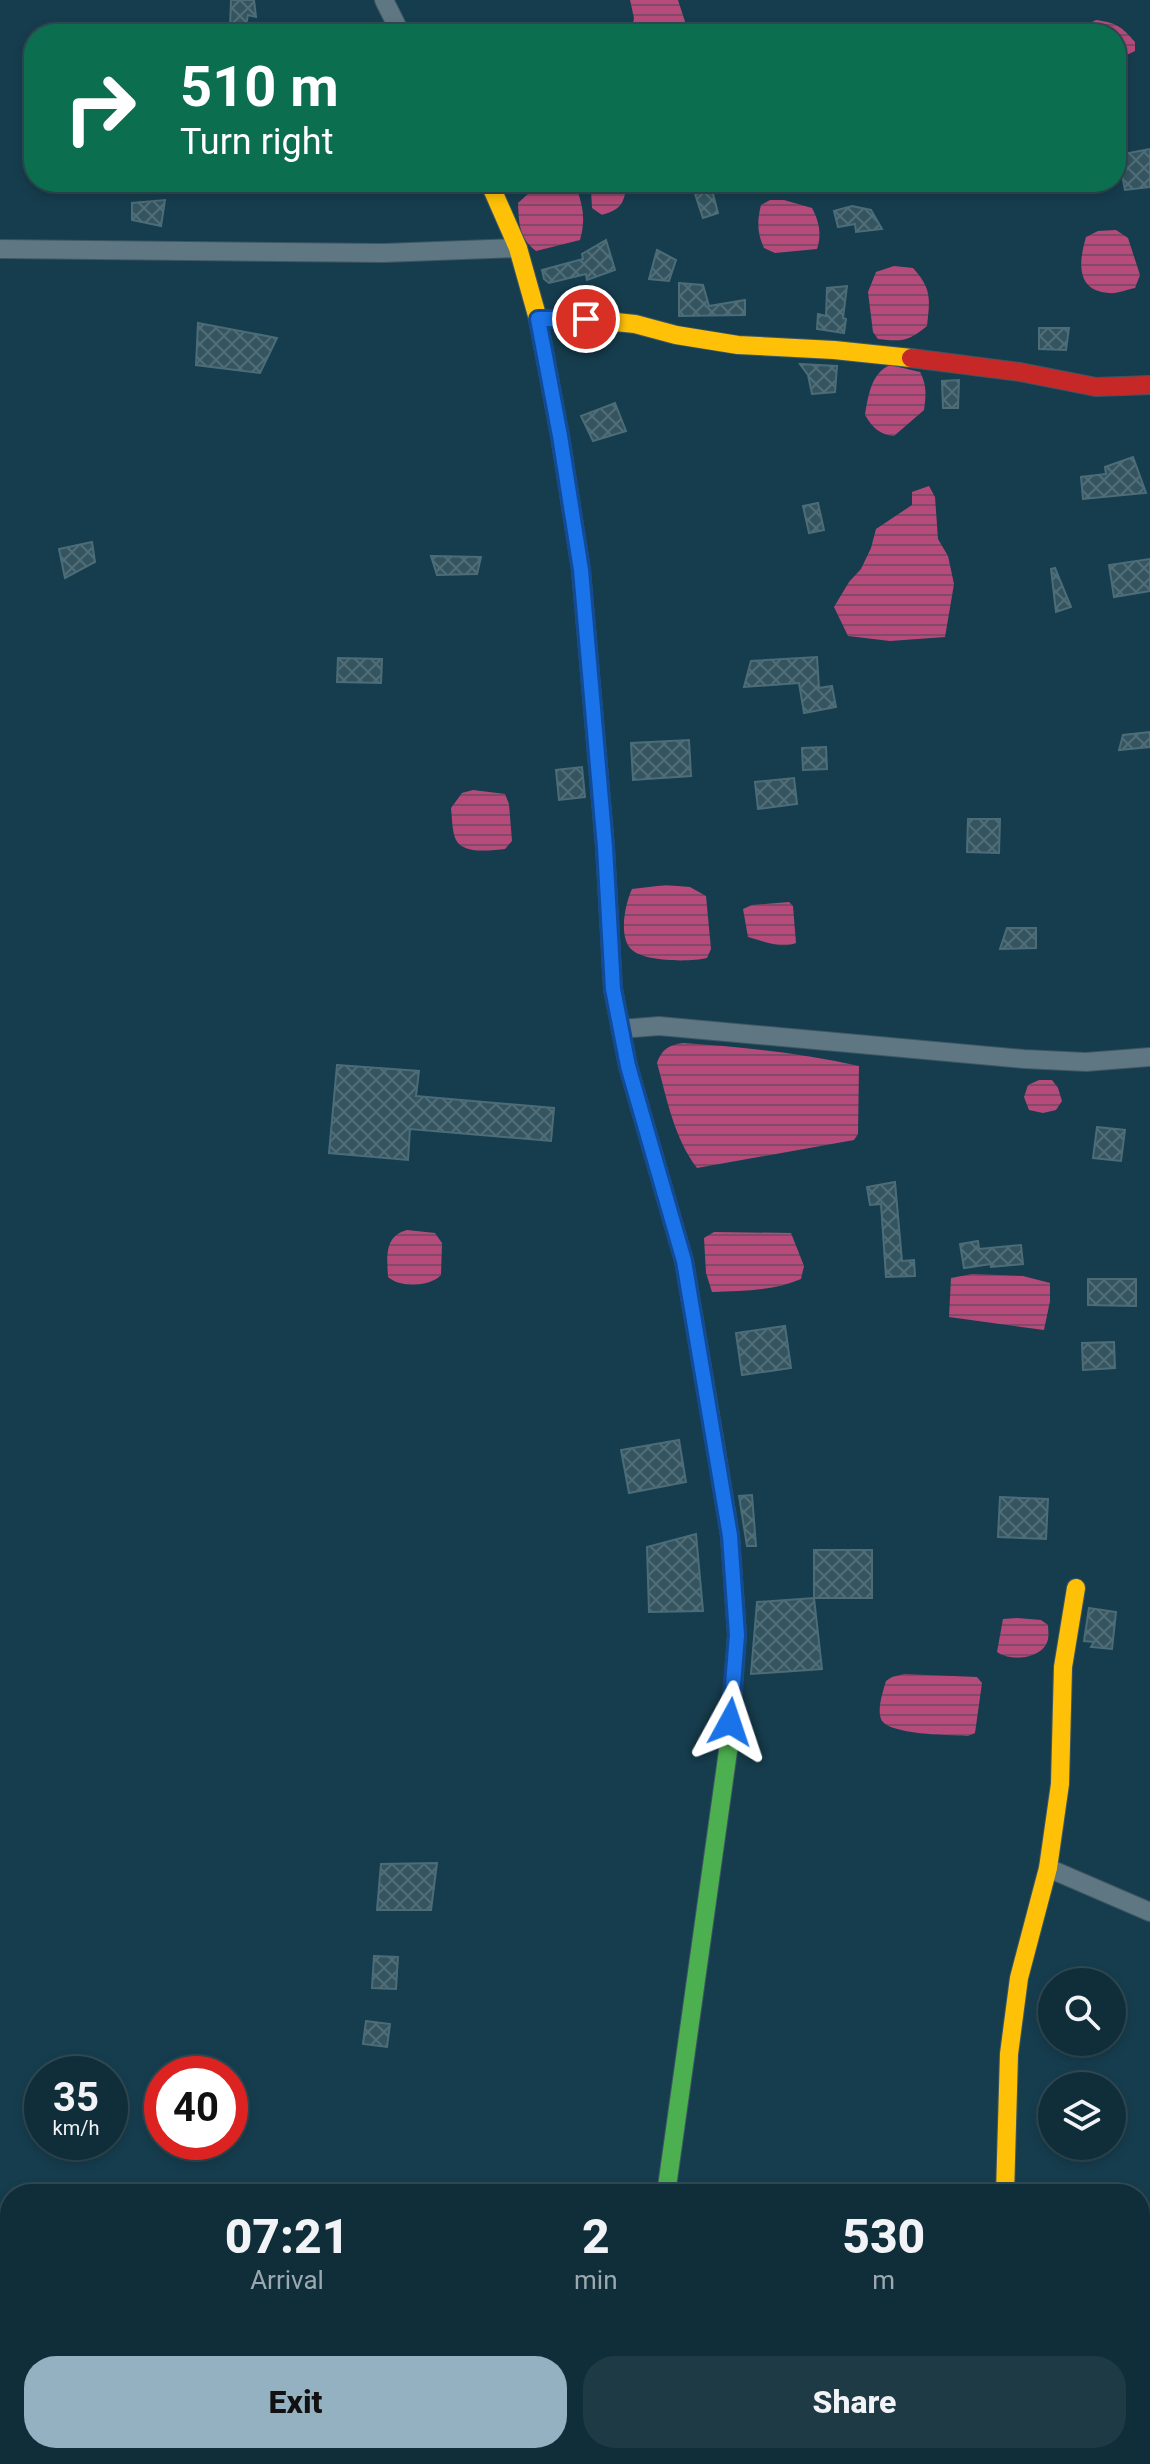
<!DOCTYPE html>
<html lang="en">
<head>
<meta charset="utf-8">
<style>
  body { margin:0; font-family:Roboto,sans-serif; background:#1e3a45; color:#f1f3f6; height:100vh; display:flex; flex-direction:column; font-size:30px; white-space:nowrap }
  * { box-sizing:border-box; margin:0 }
  p { font-size:26px; color:#9ca8af }
  .icon { flex:none; width:44px; height:44px; fill:none; stroke:currentColor; stroke-width:2; stroke-linecap:round; stroke-linejoin:round }
  .map { position:relative; flex:1; overflow:hidden }
  .drawer { position:absolute; left:0px; top:2184px; width:1150px; height:280px; display:flex; flex-direction:column; background:#102e3a; border-radius:32px 32px 0 0; box-shadow:0 4px 12px #0003,0 0 0 2px #304a54 }
  .drawer>* { flex:none }
  .banner { position:absolute; left:24px; top:24px; width:1102px; height:168px; border-radius:32px; box-shadow:0 4px 12px #0003,0 0 0 2px #304a54; background:#0b6e4f; color:#fff; overflow:hidden }
  .fabs { position:absolute; left:1038px; top:1968px; display:grid; gap:16px }
  .fabs a { display:grid; place-items:center; width:88px; height:88px; border-radius:50%; background:#102e3a; box-shadow:0 4px 12px #0003,0 0 0 2px #304a54; font-size:40px }
  .speed { position:absolute; left:24px; top:2056px; display:flex; gap:16px; font-size:40px; font-weight:700; text-align:center }
  .speed>* { display:grid; place-content:center; width:104px; height:104px; border-radius:50%; background:#102e3a; box-shadow:0 4px 12px #0003,0 0 0 2px #304a54; line-height:1 }
  .speed small { font-size:20px; font-weight:400 }
  .speed .limit { border:12px solid #d22; background:#fff; color:#111 }
  .pin { position:absolute; display:grid; place-items:center; width:68px; height:68px; color:#fff; margin:-34px; border:4px solid #fff; border-radius:50%; box-shadow:0 2px 8px #0007 }
  .me { position:absolute; width:88px; margin:-44px; rotate:5deg; stroke-linejoin:round; filter:drop-shadow(0 0 6px #0008) }
  .turn { display:flex; align-items:center; gap:28px; height:168px; padding:0 24px; font-size:36px }
  .turn .icon { width:104px; height:104px; stroke-width:2.5 }
  .turn b { display:block; font-size:56px; line-height:68px }
  .eta { display:flex; justify-content:space-evenly; align-items:center; height:136px; text-align:center }
  .eta b { font-size:48px; font-weight:800; line-height:56px }
  .primary-button { display:flex; gap:16px; margin-top:auto; padding:16px 24px }
  .primary-button a { flex:1; height:92px; border-radius:32px; background:#94b1c1; color:#111; font-size:32px; font-weight:800; line-height:92px; text-align:center }
  .primary-button a+a { background:#1e3a45; color:#f1f3f6 }
  .map>svg:first-child { display:block }
</style>
</head>
<body>
<div class="map">
<svg width="1150" height="2464" viewBox="0 0 1150 2464">
  <defs>
    <pattern id="water-rules" width="6" height="5" patternUnits="userSpaceOnUse" patternTransform="scale(2)"><rect width="6" height="5" fill="#b64b7b"/><path d="M0 2.5h6" fill="none" stroke="#814a66"/></pattern>
    <pattern id="building-cross-hatch" width="8" height="8" patternUnits="userSpaceOnUse" patternTransform="scale(2)"><rect width="8" height="8" fill="#345560"/><path d="M0 0l8 8M0 8l8-8" fill="none" stroke="#516e78"/></pattern>
  </defs>
  <rect width="100%" height="100%" fill="#163d4e"/>
  <path fill="url(#water-rules)" d="M 630,0 L 678,0 L 689,34 L 631,34 L 634,18 Z
    M 1096,20 C 1117,23 1121,26 1135,42 L 1135,51 L 1116,60 L 1116,34 L 1068,34 Z
    M 598,182 L 627,183 C 624,203 622,209 602,215 L 592,208 L 591,190 Z
    M 554,187 L 577,190 C 584,208 585,222 580,240 L 536,251 C 519,238 519,224 518,203 L 530,192 Z
    M 770,200 L 784,200 L 812,208 C 819,221 822,234 817,249 L 775,253 L 764,248 C 757,233 757,221 761,205 Z
    M 1116,230 L 1128,238 L 1140,275 L 1135,288 C 1128,289 1117,294 1109,293 C 1075,291 1079,261 1086,237 L 1098,231 Z
    M 894,266 L 913,268 C 932,289 930,299 927,326 C 909,341 902,342 878,339 L 873,332 L 868,292 L 876,272 Z
    M 890,365 L 920,372 C 927,385 926,396 924,410 L 894,436 C 880,435 872,427 865,415 C 868,397 871,373 890,365 Z
    M 929,486 L 935,497 L 938,539 L 948,556 L 954,584 L 945,637 L 890,641 L 848,636 L 834,607 L 849,582 L 861,569 L 871,548 L 876,529 L 912,505 L 912,492 Z
    M 473,790 L 505,794 L 509,804 L 512,841 L 505,849 C 492,850 464,855 456,840 C 452,832 452,817 451,808 L 462,793 Z
    M 666,885 L 690,887 L 706,896 L 711,949 L 707,958 C 690,962 646,962 632,950 C 618,938 625,904 632,889 Z
    M 789,902 L 793,906 L 796,943 C 781,949 763,941 748,937 L 743,909 L 752,905 Z
    M 683,1043 C 741,1047 802,1053 859,1066 L 858,1134 L 854,1140 L 697,1168 C 674,1138 667,1099 657,1063 C 662,1049 669,1045 683,1043 Z
    M 1039,1080 L 1052,1080 L 1058,1088 L 1062,1101 L 1056,1110 L 1043,1113 L 1029,1110 L 1024,1097 L 1028,1085 Z
    M 407,1230 L 435,1233 L 442,1243 L 441,1275 C 430,1287 400,1288 388,1277 C 387,1257 384,1236 407,1230 Z
    M 714,1232 L 791,1233 L 804,1266 L 801,1279 C 774,1291 742,1291 712,1292 L 706,1273 L 704,1238 Z
    M 972,1274 L 1023,1276 L 1050,1283 L 1050,1301 L 1044,1330 L 949,1317 L 951,1278 Z
    M 1017,1618 L 1041,1620 L 1048,1625 C 1048,1630 1049,1634 1048,1639 C 1044,1659 1011,1662 997,1652 L 1003,1619 Z
    M 904,1674 L 977,1677 L 982,1683 L 975,1733 L 968,1736 C 951,1735 887,1735 881,1719 C 877,1709 883,1691 886,1681 L 892,1677 Z"/>
  <path fill="url(#building-cross-hatch)" stroke="#4c6d78" stroke-width="2" d="M 231,0 L 254,0 L 256,17 L 248,15 L 245,30 L 230,28 Z
    M 1150,149 L 1150,187 L 1125,190 L 1118,155 Z
    M 712,190 L 718,213 L 703,218 L 695,194 Z
    M 165,200 L 161,226 L 132,220 L 132,203 Z
    M 852,206 L 871,210 L 882,229 L 856,232 L 855,224 L 838,227 L 834,211 Z
    M 606,240 L 615,270 L 587,280 L 586,274 L 549,283 L 544,279 L 542,270 L 583,259 L 582,254 Z
    M 657,250 L 676,260 L 669,281 L 649,279 Z
    M 679,283 L 703,285 L 709,306 L 745,300 L 745,315 L 679,316 Z
    M 847,286 L 843,318 L 846,319 L 844,333 L 817,329 L 818,314 L 826,316 L 827,288 Z
    M 198,323 L 277,338 L 260,373 L 196,365 Z
    M 1039,328 L 1069,328 L 1066,350 L 1039,349 Z
    M 800,364 L 837,366 L 835,392 L 812,394 L 808,375 Z
    M 959,380 L 958,408 L 943,408 L 942,381 Z
    M 615,403 L 626,431 L 593,441 L 581,416 Z
    M 1133,457 L 1146,493 L 1083,499 L 1081,477 L 1106,474 L 1105,467 Z
    M 818,503 L 824,530 L 809,533 L 803,506 Z
    M 92,542 L 95,562 L 65,578 L 59,549 Z
    M 431,556 L 481,557 L 477,574 L 437,575 Z
    M 1150,559 L 1150,591 L 1114,597 L 1109,565 Z
    M 1055,568 L 1071,607 L 1056,612 L 1051,569 Z
    M 817,657 L 819,688 L 832,686 L 836,707 L 804,713 L 799,683 L 744,687 L 751,661 Z
    M 338,658 L 382,659 L 381,683 L 337,682 Z
    M 1150,732 L 1150,747 L 1119,750 L 1123,735 Z
    M 689,740 L 691,776 L 633,780 L 631,743 Z
    M 826,747 L 827,769 L 803,770 L 802,748 Z
    M 582,767 L 585,797 L 559,800 L 556,770 Z
    M 794,778 L 797,804 L 758,809 L 755,782 Z
    M 968,819 L 1000,819 L 999,853 L 967,852 Z
    M 1007,928 L 1036,928 L 1036,948 L 1000,949 Z
    M 337,1065 L 419,1071 L 416,1096 L 554,1108 L 551,1141 L 410,1129 L 408,1160 L 329,1153 Z
    M 1097,1127 L 1125,1130 L 1121,1161 L 1093,1158 Z
    M 895,1182 L 902,1261 L 914,1260 L 915,1276 L 886,1277 L 881,1204 L 870,1205 L 867,1187 Z
    M 978,1241 L 979,1249 L 1021,1245 L 1023,1264 L 991,1267 L 991,1264 L 964,1268 L 960,1244 Z
    M 1088,1279 L 1136,1279 L 1136,1306 L 1088,1305 Z
    M 785,1326 L 791,1368 L 742,1375 L 736,1333 Z
    M 1114,1342 L 1115,1368 L 1083,1370 L 1082,1343 Z
    M 679,1440 L 686,1482 L 629,1493 L 621,1450 Z
    M 752,1495 L 756,1546 L 747,1546 L 739,1496 Z
    M 1000,1497 L 1048,1499 L 1046,1539 L 998,1537 Z
    M 696,1534 L 703,1611 L 649,1612 L 647,1547 Z
    M 814,1550 L 872,1550 L 872,1598 L 814,1598 Z
    M 814,1598 L 822,1669 L 751,1674 L 757,1602 Z
    M 1089,1608 L 1116,1612 L 1112,1649 L 1091,1647 L 1094,1642 L 1084,1641 Z
    M 437,1863 L 431,1910 L 377,1910 L 381,1864 Z
    M 374,1956 L 398,1957 L 396,1989 L 372,1988 Z
    M 366,2021 L 390,2024 L 387,2047 L 363,2044 Z"/>
  <g fill="none" stroke-linecap="round" stroke-linejoin="round">
    <defs>
      <path id="street" d="M 384,0 L 401,34
        M 0,249 L 383,253 L 518,248
        M 621,1029 L 659,1026 L 1024,1059 L 1086,1062 L 1150,1057
        M 1048,1868 L 1150,1912
        M 1140,2401 L 1150,2402
        M 630,2464 L 630,2454
        M 997,2464 L 997,2454"/>
      <path id="fast" d="M 589,662 L 605,847 L 613,989 L 628,1066 L 684,1261 L 716,1450
        M 666,2194 L 728,1751 L 732,1702"/>
      <path id="slow" d="M 489,182 L 518,248 L 538,319 L 560,436 L 581,570 L 589,662
        M 538,319 L 586,319 L 635,324 L 676,335 L 738,345 L 834,350 L 911,358
        M 1005,2194 L 1009,2054 L 1019,1978 L 1048,1868 L 1060,1784 L 1063,1667 L 1076,1588"/>
      <path id="jam" d="M 911,358 L 1020,372 L 1096,387 L 1150,385
        M 716,1450 L 730,1536 L 737,1635 L 732,1702"/>
    </defs>
    <use href="#street" stroke="#3e5662" stroke-width="20"/>
    <use href="#fast" stroke="#3e5662" stroke-width="20"/>
    <use href="#slow" stroke="#3e5662" stroke-width="20"/>
    <use href="#jam" stroke="#3e5662" stroke-width="20"/>
    <use href="#street" stroke="#5f7683" stroke-width="18"/>
    <use href="#fast" stroke="#4caf50" stroke-width="18"/>
    <use href="#slow" stroke="#ffc107" stroke-width="18"/>
    <use href="#jam" stroke="#c62828" stroke-width="18"/>
  </g>
  <g fill="none" stroke-linecap="round" stroke-linejoin="round">
    <defs>
      <path id="route" d="M 586,319 L 538,319 L 560,436 L 581,570 L 605,847 L 613,989 L 628,1066 L 684,1261 L 730,1536 L 737,1635 L 730,1722"/>
    </defs>
    <use href="#route" stroke="#114b97" stroke-width="20"/>
    <use href="#route" stroke="#1a73e8" stroke-width="14"/>
  </g>
</svg>
<div class="fabs">
<a><svg class="icon" aria-label="search" viewBox="0 0 24 24"><circle cx="10" cy="10" r="6"/><path d="M15 15l6 6"/></svg></a>
<a><svg class="icon" aria-label="layers" viewBox="0 0 24 24"><path d="M12 4l9 5-9 5-9-5zM3 14l9 5 9-5"/></svg></a>
</div>
<div class="speed"><div>35<small>km/h</small></div><div class="limit">40</div></div>
<div class="pin" style="left:586px;top:319px;background:#d93025"><svg class="icon" aria-label="arrive" viewBox="0 0 24 24"><path d="M6 21V4h12l-3 4 3 4H6"/></svg></div>
<svg class="me" style="left:730px;top:1722px" viewBox="-20 -20 40 40"><path d="M0-17L14 15 0 8-14 15z" fill="#1a73e8" stroke="#fff" stroke-width="4"/></svg>
<div class="banner">
<div class="turn"><svg class="icon" aria-label="right" viewBox="0 0 24 24"><path d="M7 20v-9h11M14 6l5 5-5 5"/></svg><div><b>510 m</b>Turn right</div></div>
</div>
<section class="drawer">
<div class="eta">
<div><b>07:21</b><p>Arrival</p></div>
<div><b>2</b><p>min</p></div>
<div><b>530</b><p>m</p></div>
</div>
<div class="primary-button"><a>Exit</a><a>Share</a></div>
</section>
</div>
</body>
</html>
